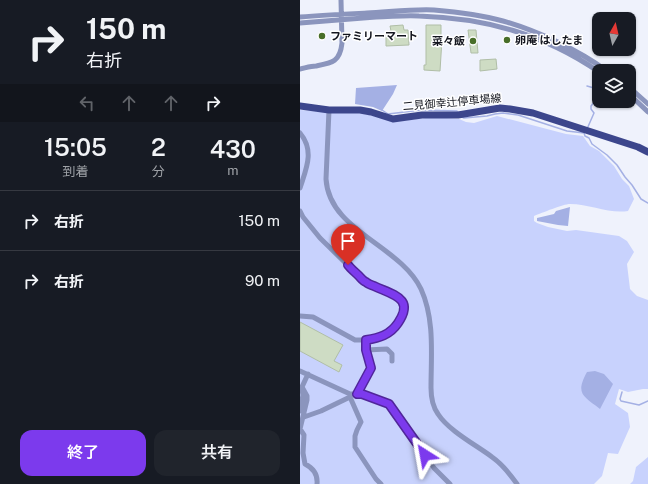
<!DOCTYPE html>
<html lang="ja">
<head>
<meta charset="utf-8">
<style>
  body { margin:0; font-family:"Public Sans","Noto Sans JP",sans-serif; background:#20242c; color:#f1f3f6; height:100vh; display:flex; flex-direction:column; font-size:15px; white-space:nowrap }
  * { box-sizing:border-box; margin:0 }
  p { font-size:13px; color:#9ea1a6 }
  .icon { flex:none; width:22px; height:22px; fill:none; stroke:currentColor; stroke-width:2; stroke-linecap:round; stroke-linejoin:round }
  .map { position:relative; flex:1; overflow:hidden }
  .side { display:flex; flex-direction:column; background:#171b24; width:300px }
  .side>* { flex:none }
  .banner { background:#171b24; color:#f1f3f6; overflow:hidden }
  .needle { width:26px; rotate:8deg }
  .fabs { position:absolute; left:292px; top:12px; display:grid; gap:8px }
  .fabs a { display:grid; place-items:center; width:44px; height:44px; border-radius:8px; background:#171b24; box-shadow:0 1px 3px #0004; font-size:20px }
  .pin { position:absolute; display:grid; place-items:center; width:34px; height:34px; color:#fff; margin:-41px -17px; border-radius:50% 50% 50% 0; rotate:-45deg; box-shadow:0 0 4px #0007 }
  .pin .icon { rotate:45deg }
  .me { position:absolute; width:44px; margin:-22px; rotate:326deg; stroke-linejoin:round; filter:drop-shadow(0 0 3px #0008) }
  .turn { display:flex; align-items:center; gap:14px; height:84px; padding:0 20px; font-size:18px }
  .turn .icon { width:52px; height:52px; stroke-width:2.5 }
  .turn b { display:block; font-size:28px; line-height:34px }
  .lanes { display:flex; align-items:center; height:38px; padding:0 20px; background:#0003; justify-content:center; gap:20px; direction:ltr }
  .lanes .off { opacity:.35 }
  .eta { display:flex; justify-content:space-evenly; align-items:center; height:68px; text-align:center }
  .eta b { font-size:24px; font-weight:600; line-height:28px }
  .primary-button { display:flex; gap:8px; margin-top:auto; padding:8px 20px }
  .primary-button a { flex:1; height:46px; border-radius:12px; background:#7c3aed; color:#fff; font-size:16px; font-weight:600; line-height:46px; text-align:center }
  .primary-button a+a { background:#20242c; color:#f1f3f6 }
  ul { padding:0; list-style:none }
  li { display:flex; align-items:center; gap:12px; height:60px; padding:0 20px; border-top:1px solid #363941 }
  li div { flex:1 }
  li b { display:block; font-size:15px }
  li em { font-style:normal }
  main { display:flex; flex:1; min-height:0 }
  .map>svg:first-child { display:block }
</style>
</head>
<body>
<main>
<section class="side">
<div class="banner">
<div class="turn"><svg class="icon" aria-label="right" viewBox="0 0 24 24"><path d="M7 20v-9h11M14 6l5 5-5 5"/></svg><div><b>150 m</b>右折</div></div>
<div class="lanes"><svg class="icon off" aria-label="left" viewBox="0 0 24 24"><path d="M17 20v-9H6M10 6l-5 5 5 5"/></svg><svg class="icon off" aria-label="ahead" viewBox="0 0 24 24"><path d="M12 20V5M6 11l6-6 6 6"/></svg><svg class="icon off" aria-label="ahead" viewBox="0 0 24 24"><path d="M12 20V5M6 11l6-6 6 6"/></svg><svg class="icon" aria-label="right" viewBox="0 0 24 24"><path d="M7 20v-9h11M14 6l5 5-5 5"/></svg></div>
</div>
<div class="eta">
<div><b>15:05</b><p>到着</p></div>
<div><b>2</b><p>分</p></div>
<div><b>430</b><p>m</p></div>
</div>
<ul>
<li><svg class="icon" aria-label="right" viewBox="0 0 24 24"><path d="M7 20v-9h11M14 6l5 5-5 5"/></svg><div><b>右折</b></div><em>150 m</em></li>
<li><svg class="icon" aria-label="right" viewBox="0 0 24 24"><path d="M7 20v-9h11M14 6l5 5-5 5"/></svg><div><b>右折</b></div><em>90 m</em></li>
</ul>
<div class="primary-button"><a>終了</a><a>共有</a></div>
</section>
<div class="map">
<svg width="348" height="484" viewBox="0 0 348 484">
  <rect width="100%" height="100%" fill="#eff2fc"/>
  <path fill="#c8d2fd" d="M 0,110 L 17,111 L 54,112 L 100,121 L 134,117 L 159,119 L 166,122 L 174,123 L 197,116 L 266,134 L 283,136 L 290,146 L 299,151 L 314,166 L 322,179 L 329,186 L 334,199 L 328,211 C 309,214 290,204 270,204 C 263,204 242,213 234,216 L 234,221 L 237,223 L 248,227 L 267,231 L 276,230 L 319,236 L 327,241 L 334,252 L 327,264 L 330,289 L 337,296 L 348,300 L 348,389 L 343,389 L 328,392 L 319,389 L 315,404 L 328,413 L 330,427 L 318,454 L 308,453 L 302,476 L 294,484 L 0,484 Z
    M 348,457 L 348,484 L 330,484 L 333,481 L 336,467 Z"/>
  <path fill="#a4b0e4" d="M 97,85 L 93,94 L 82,111 L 73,107 L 55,104 L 56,88 Z
    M 270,207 L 268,226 L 258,225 L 237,221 L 237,218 L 254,214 L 256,211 Z
    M 295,371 L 304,374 L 313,384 L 300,409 C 283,396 275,394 287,372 Z"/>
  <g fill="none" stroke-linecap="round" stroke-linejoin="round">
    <path stroke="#a4b0e4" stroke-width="1.5" d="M 287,86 L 294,88 L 299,92
      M 82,110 L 88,114 L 121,110 L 157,111 L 158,113
      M 162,117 L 164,118 L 187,116 L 195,114 L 203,113 L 218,115 L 267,131 L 284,133 L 285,136 L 289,138 L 292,144 L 307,155 L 317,165 L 325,177 L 332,185 L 341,199 L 348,203
      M 287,129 L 294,113 L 291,109 L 291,106 L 299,96
      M 322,392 L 320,399 L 321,401 L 339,405 L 348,401"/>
  </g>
  <path fill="#cedcc4" stroke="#b0bea7" d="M 103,25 L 104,30 L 108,30 L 109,45 L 86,46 L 86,32 L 91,31 L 90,26 Z
    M 126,25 L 141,25 L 141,39 L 142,39 L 140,71 L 124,70 L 124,65 L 126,65 Z
    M 168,30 L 176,30 L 178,53 L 171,53 Z
    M 196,59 L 197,69 L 180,71 L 180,60 Z
    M 0,322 L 43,345 L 34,361 L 42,365 L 39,372 L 0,351 Z"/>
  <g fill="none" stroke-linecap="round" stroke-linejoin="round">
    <path stroke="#8b95bd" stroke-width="5" d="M 0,17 C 22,15 45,14 67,13 C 89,12 112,9 134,10 C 157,12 181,15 203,21 C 238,31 278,50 307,71
      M 0,23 C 25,21 51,19 76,17 C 90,17 104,15 119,16 C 185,18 244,34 299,72
      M 0,69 C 5,68 11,66 16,66 C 32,63 40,62 42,43 L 41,0
      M 329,87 L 348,104
      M 329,94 L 348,112
      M 29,110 L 26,179 C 29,231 100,245 121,289 C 135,320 131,355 131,388 C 131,397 133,407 138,414 C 149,431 176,445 192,457 C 202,464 210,474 217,484
      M 0,133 C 15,151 6,169 0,188
      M 0,211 L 3,217 L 20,238 L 66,283 L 96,296 L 101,300 L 103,303 L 104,309 L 101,319 L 92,330 L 81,337 L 66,340 L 55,340 L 13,317 L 0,316
      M 66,350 L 87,349 L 92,354 L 92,361
      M 0,371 L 50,394 L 57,394 L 71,368 L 66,350 L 66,340
      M 8,374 L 2,387 L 7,396 L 7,400 L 0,429 L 4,435 L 3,453 L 5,464 C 13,468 18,474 17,484
      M 50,394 L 50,397 L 61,422 L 57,430 L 55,436 L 55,447 L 76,479 L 81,484
      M 57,394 L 62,393 L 89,404 L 117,442 L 134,468 L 150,484
      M 0,411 L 3,395 L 2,390
      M 4,417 L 21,411 L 50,397"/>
    <path stroke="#3c468c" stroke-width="7" d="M 0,106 L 29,110 L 60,110 L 71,112 L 93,119 L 122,115 L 158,115 L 200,108 L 210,109 L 233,113 L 338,147 L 348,152"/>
  </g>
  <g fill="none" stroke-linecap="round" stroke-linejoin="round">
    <defs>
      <path id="route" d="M 48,265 C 51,269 55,272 59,276 C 61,278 63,281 66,282 C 68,284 71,285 74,286 C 93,295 115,298 98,323 C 90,335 79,338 66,340 L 66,350 L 71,368 L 57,394 L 62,394 L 89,404 L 125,455"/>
    </defs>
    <use href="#route" stroke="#51269a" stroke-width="10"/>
    <use href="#route" stroke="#7c3aed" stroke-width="7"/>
  </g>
  <g fill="#486e28" stroke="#fff" stroke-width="1.5">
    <circle cx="22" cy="36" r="4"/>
    <circle cx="207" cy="40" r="4"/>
    <circle cx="173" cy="41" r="4"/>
  </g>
  <g text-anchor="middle" stroke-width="3" stroke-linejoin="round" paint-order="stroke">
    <g font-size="11" font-weight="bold" fill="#13151e" stroke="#fff" text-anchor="start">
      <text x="30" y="40">ファミリーマート</text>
      <text x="215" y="44">卵庵 はしたま</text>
      <text x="165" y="45" text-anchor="end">菜々飯</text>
    </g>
    <g font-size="11" fill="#13151e" stroke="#fff">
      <text transform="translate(152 102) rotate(-5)" y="4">二見御幸辻停車場線</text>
    </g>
  </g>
</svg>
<div class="fabs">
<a><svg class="needle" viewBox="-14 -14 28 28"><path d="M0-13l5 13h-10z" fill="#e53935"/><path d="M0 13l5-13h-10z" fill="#9ea1a6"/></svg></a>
<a><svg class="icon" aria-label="layers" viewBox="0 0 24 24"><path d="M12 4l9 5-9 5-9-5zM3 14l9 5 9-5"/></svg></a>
</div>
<div class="pin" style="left:48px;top:265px;background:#d93025"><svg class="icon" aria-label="arrive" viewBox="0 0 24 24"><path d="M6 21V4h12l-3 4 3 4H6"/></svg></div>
<svg class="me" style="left:125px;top:455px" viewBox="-20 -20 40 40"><path d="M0-17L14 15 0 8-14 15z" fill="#7c3aed" stroke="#fff" stroke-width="4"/></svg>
</div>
</main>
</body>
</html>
